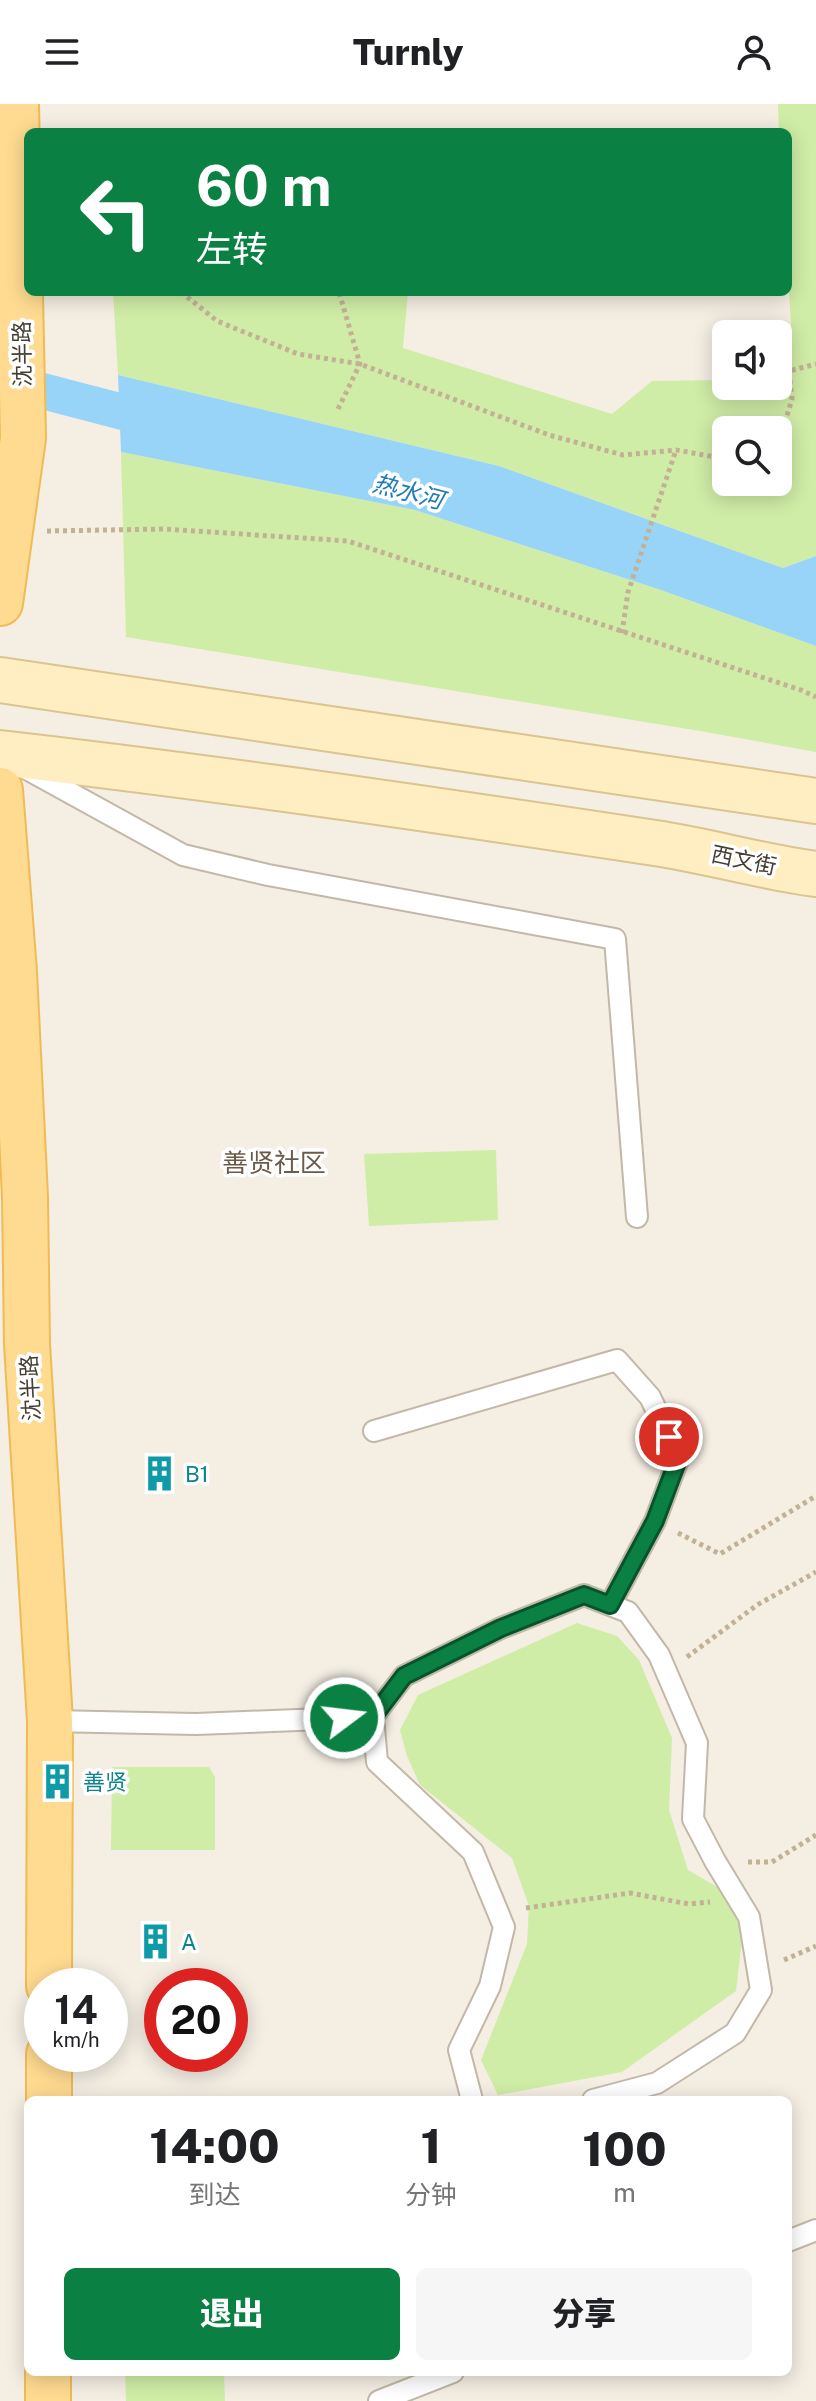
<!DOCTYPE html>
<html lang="zh">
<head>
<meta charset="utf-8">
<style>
  body { margin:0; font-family:"Public Sans","Noto Sans SC",sans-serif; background:#f6f6f6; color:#202124; height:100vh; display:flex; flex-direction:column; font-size:30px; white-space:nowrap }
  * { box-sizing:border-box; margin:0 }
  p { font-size:26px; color:#757577 }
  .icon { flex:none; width:44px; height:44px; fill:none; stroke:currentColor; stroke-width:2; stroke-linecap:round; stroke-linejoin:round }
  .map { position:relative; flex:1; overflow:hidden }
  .details { position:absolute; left:24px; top:1992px; width:768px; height:280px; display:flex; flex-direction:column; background:#fff; border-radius:12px; box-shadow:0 4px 20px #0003 }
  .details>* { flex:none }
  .banner { position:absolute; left:24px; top:24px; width:768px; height:168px; border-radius:12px; box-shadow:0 4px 20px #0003; background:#0b8043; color:#fff; overflow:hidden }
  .controls { position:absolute; left:712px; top:216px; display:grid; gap:16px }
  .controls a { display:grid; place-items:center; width:80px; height:80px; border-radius:12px; background:#fff; box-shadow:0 4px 20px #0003; font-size:40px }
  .speed { position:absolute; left:24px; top:1864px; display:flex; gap:16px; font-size:40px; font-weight:700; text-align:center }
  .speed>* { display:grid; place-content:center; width:104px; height:104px; border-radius:50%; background:#fff; box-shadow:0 4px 20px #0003; line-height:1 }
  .speed small { font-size:20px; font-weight:400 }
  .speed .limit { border:12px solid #d22; background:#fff; color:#111 }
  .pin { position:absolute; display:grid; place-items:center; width:68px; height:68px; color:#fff; margin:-34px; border:4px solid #fff; border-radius:50%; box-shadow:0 2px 8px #0007 }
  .me { position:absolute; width:88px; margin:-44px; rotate:75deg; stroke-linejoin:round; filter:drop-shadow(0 0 6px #0008) }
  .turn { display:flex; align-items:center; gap:28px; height:168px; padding:0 40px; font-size:36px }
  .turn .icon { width:104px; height:104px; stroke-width:2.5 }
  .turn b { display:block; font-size:56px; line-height:68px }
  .eta { display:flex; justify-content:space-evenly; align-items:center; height:136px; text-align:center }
  .eta b { font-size:48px; font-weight:800; line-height:56px }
  .primary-button { display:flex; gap:16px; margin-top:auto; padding:16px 40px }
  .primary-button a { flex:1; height:92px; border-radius:12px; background:#0b8043; color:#fff; font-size:32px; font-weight:800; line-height:92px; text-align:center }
  .primary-button a+a { background:#f6f6f6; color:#202124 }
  header { display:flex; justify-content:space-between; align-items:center; height:104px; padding:0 40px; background:#fff; font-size:36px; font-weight:800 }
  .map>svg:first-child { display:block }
</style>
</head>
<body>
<header><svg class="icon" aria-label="menu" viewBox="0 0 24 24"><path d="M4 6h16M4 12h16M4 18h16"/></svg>Turnly<svg class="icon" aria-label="person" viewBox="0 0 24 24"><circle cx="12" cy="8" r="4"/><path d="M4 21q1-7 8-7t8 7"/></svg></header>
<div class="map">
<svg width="816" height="2297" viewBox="0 0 816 2297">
  <rect width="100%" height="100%" fill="#f4eee3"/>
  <path fill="#d0eda7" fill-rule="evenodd" d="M 778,0 L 816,0 L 816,452 L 783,464 L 499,362 L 118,271 L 113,188 L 408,188 L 403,244 L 612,310 L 652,277 L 726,276 L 726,282 L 778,282 L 778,254 L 792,234 L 788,173 L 788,28 L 779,28 ZM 726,326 L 778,326 L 778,378 L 726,378 Z
    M 121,348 L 415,406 L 658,485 L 816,542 L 816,648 L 700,627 L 126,533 Z
    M 496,1046 L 498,1116 L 369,1122 L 364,1050 Z
    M 577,1519 L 617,1532 L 639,1556 L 672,1634 L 669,1706 L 688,1766 L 738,1795 L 742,1835 L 736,1887 L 622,1968 L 498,1991 L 481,1956 L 527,1840 L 529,1802 L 512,1754 L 420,1681 L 407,1652 L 400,1626 L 418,1591 Z
    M 112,1663 L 209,1663 L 215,1673 L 215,1746 L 111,1746 Z
    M 125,2268 L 224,2268 L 225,2297 L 126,2297 Z"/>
  <path fill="#98d4f8" d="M 118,271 L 499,362 L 783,464 L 816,452 L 816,542 L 658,485 L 415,406 L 121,348 Z"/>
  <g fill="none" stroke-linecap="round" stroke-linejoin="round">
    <path stroke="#98d4f8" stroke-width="36" d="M 0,276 L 165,319"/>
    <defs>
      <path id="lane" d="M 25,664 L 183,751 L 268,771 L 615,835 L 637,1113
        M 374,1327 L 617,1256 L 650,1293 L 679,1353 L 655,1417 L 610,1501
        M 50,1617 L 196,1620 L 373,1613
        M 472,1996 L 459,1946 L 490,1882 L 504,1823 L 473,1748 L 377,1658 L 373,1613 L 404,1572 L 501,1524 L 584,1491 L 628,1508 L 659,1551 L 697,1639 L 693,1715 L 715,1757 L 749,1813 L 761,1886 L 735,1929 L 657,1979 L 593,1996
        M 788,2137 L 816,2126
        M 379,2297 L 453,2268"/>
      <path id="secondary" d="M 0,576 L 816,697
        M 0,649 C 219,674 437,706 655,739 C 709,747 762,763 816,770"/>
      <path id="primary" d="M 0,499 L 23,334 L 16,0
        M 0,686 L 14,868 L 25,1093 L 27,1240 L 50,1617 L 49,1882
        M 49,1996 L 49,1950
        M 48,2297 L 48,2268"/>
    </defs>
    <use href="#lane" stroke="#c3b8a8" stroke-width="24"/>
    <use href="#secondary" stroke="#dbc48f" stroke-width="48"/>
    <use href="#primary" stroke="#f0bb55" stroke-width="48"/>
    <path stroke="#c3b195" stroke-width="5" stroke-dasharray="4 4" stroke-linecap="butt" d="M 181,188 L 217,217 L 298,250 L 360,260 L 549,331 L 623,351 L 676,346 L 726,355
      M 338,305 L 360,260 L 339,188
      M 778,342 L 792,295 L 789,267 L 816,260
      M 47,427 L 165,425 L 348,437 L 801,586 L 816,593
      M 622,529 L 628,488 L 676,346
      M 678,1429 L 720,1450 L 816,1392
      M 687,1553 L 757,1501 L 816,1468
      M 748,1758 L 772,1758 L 816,1731
      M 526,1804 L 630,1789 L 689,1800 L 710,1798
      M 784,1856 L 816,1842"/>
    <use href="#lane" stroke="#fff" stroke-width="20"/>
    <use href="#secondary" stroke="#ffeec2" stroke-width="44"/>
    <use href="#primary" stroke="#ffdb91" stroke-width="44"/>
  </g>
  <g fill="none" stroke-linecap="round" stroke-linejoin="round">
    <defs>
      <path id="route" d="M 344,1614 L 373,1613 L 404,1572 L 501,1524 L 584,1491 L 610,1501 L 655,1417 L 679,1353 L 669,1333"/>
    </defs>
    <use href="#route" stroke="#07532c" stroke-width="20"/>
    <use href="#route" stroke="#0b8043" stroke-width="14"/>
  </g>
  <defs>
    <symbol id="building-bare" viewBox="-9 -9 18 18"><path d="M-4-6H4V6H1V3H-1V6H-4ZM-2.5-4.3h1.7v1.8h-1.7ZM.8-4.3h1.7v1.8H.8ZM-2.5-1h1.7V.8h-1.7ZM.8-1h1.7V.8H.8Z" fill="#0f9aa8" stroke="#fff" stroke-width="2.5" paint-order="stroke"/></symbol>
  </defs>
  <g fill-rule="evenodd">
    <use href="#building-bare" x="134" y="1344" width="51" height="51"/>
    <use href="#building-bare" x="32" y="1652" width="51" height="51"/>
    <use href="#building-bare" x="130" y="1812" width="51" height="51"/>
  </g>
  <g text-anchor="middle" stroke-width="7" stroke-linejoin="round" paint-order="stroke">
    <g font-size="22" fill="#463e33" stroke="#fff">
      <text transform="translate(22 250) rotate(-91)" y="8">沈半路</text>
      <text transform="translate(744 756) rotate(12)" y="8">西文街</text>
      <text transform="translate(30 1284) rotate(-93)" y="8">沈半路</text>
    </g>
    <g font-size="22" fill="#0d838f" stroke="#fff" text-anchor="start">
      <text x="185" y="1378">B1</text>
      <text x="83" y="1686">善贤</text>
      <text x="181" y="1846">A</text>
    </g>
    <g font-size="24" font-style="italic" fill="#207bb4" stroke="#fff">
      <text transform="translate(408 388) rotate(15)" y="8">热水河</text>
    </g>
    <g font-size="26" fill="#6a5b49" stroke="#fff">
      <text x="274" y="1068">善贤社区</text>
    </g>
  </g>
</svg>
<div class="controls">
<a><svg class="icon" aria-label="sound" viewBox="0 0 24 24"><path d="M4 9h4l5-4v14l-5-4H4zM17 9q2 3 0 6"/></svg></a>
<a><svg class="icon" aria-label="search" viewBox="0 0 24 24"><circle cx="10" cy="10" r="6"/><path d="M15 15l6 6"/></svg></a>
</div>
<div class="speed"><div>14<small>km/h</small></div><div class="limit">20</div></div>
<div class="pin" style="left:669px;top:1333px;background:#d93025"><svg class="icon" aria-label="arrive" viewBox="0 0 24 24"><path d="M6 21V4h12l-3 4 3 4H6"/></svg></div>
<svg class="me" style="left:344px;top:1614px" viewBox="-20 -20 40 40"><circle r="17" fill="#0b8043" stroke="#fff" stroke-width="3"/><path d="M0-11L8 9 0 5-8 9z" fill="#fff"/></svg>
<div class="banner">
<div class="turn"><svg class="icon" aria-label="left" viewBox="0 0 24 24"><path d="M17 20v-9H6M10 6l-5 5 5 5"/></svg><div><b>60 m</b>左转</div></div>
</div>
<section class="details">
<div class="eta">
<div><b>14:00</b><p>到达</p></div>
<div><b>1</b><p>分钟</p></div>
<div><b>100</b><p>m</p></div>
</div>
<div class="primary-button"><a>退出</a><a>分享</a></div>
</section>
</div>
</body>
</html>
